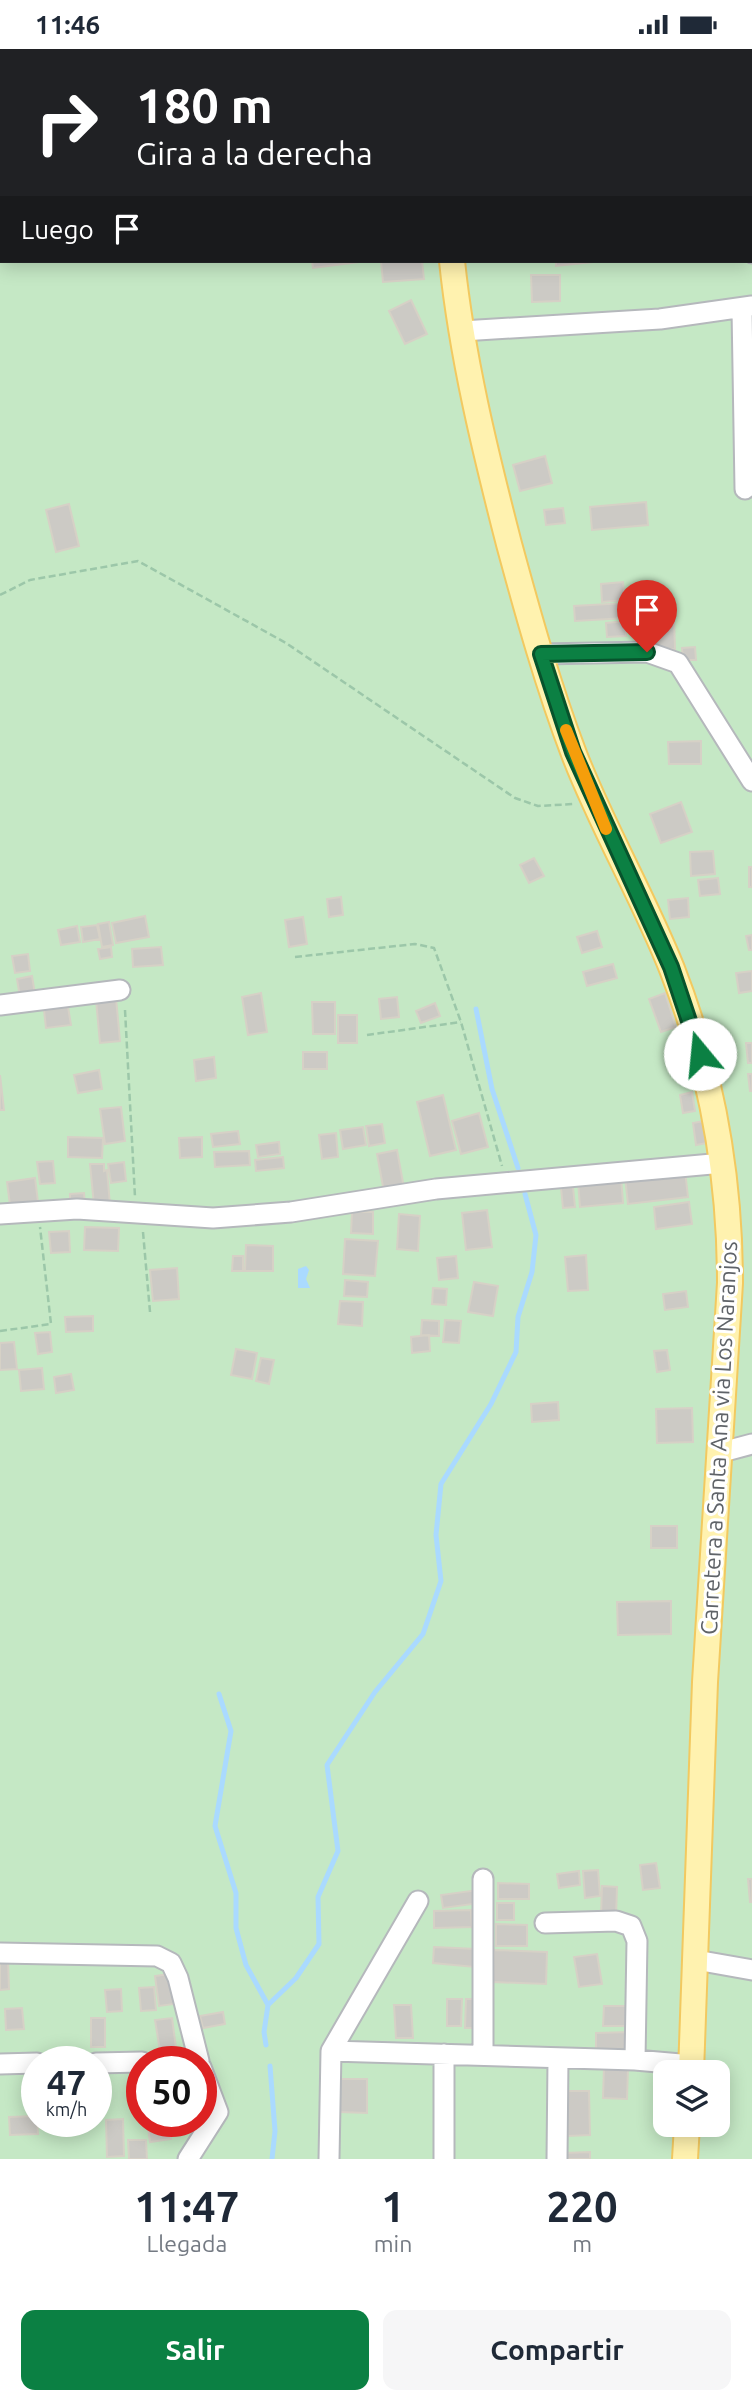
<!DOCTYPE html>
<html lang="es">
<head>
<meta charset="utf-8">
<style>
  body { margin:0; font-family:Ubuntu,sans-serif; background:#f6f6f7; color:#1f2937; height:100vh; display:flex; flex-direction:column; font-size:26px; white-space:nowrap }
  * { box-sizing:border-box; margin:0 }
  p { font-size:23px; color:#747a83 }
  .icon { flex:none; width:38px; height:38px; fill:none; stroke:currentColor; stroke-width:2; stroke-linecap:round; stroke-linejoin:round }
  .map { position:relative; height:2110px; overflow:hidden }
  .sheet { display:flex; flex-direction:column; background:#fff; flex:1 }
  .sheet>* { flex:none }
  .banner { position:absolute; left:0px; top:0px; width:752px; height:214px; box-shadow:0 4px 18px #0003; background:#202124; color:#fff; overflow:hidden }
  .fabs { position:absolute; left:653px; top:2011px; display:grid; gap:14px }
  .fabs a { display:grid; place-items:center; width:77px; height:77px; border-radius:14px; background:#fff; box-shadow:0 4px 18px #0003; font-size:35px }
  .speed { position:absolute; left:21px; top:1997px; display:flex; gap:14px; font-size:35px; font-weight:700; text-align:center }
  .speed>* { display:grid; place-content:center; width:91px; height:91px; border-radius:50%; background:#fff; box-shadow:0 4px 18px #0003; line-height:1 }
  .speed small { font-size:18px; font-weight:400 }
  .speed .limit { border:10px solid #d22; background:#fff; color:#111 }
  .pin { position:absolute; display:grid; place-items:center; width:60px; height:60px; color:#fff; margin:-72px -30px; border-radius:50% 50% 50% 0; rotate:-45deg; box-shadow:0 0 7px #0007 }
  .pin .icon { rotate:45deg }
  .me { position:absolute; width:77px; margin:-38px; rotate:343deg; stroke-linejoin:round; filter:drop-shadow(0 0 5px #0008) }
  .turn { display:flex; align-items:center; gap:24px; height:147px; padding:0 21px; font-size:32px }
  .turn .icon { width:91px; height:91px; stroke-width:2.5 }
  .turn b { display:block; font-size:49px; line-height:60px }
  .then { display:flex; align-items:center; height:66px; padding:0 21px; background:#0003; gap:14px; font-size:26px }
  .eta { display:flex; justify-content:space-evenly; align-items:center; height:119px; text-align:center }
  .eta b { font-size:42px; font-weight:700; line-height:49px }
  .primary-button { display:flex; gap:14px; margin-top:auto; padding:14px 21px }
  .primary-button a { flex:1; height:80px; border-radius:14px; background:#0b8043; color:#fff; font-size:28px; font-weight:700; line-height:80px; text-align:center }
  .primary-button a+a { background:#f6f6f7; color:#1f2937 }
  .status { display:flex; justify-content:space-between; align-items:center; height:49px; padding:0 35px; background:#fff; direction:ltr }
  .status svg { height:19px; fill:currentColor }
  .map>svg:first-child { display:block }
</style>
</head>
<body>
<div class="status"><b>11:46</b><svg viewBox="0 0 49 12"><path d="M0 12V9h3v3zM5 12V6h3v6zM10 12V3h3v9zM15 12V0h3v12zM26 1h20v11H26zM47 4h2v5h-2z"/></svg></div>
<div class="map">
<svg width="752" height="2110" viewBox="0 0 752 2110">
  <rect width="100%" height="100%" fill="#f1efe8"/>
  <path fill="#c5e8c5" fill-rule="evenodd" d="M 0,0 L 752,0 L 752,2110 L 0,2110 ZM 2,2 L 751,2 L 751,212 L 2,212 ZM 37,2012 L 96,2012 L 96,2072 L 37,2072 ZM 142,2012 L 201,2012 L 201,2072 L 142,2072 ZM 665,2023 L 718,2023 L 718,2076 L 665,2076 Z"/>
  <path fill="#aadaff" d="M 306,1217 L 309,1221 L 306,1230 L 310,1239 L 298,1239 L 298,1220 Z"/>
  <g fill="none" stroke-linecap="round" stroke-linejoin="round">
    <path stroke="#aadaff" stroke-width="5" d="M 476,960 L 492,1040 L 518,1119
      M 219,1645 L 231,1682 L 215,1777 L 236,1844 L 236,1879 L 246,1916 L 268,1956 L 264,1983 L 266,1996
      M 268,1956 L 296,1929 L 319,1895 L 318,1848 L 338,1802 L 327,1716 L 375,1643 L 423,1585 L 441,1532 L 436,1486 L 441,1435 L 491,1355 L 516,1303 L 518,1268 L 532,1223 L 536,1186 L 525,1145
      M 270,2017 L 275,2082 L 272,2110"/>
  </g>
  <path fill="#cccac5" stroke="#d6d1c6" stroke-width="2" d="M 669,0 L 697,0 L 697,2 L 669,2 Z
    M 312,212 L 367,212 L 313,219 Z
    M 381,212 L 422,212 L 424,230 L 383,233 Z
    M 556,212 L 603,212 L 556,217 Z
    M 531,226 L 560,226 L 560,252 L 532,253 Z
    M 411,251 L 427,285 L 405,295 L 389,262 Z
    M 545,407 L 552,434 L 520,442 L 513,416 Z
    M 646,453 L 648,476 L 592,481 L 590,458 Z
    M 69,455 L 79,497 L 56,503 L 46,461 Z
    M 563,459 L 565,474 L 546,476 L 544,461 Z
    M 623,533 L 625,551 L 602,553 L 601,535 Z
    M 626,554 L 626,569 L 575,572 L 574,557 Z
    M 674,568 L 675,600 L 656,601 L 655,569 Z
    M 626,572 L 626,587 L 607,588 L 606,574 Z
    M 695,598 L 696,611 L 683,611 L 682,599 Z
    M 701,692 L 701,715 L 669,715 L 668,693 Z
    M 681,753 L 692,783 L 661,794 L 650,765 Z
    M 713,802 L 715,825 L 691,827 L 690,803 Z
    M 534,809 L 544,827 L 529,834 L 520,816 Z
    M 749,818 L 752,818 L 752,838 L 749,838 Z
    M 718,829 L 720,845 L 700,847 L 698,831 Z
    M 341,848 L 343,866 L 329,868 L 327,850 Z
    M 688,849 L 689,868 L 670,870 L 668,851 Z
    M 145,867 L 149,888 L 116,894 L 112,874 Z
    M 303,868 L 307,895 L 289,898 L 285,871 Z
    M 109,873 L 113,896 L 102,898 L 98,875 Z
    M 97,876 L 100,890 L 83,893 L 81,878 Z
    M 77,877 L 80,893 L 61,896 L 58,881 Z
    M 597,882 L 602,898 L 582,904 L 577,888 Z
    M 752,886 L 752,901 L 749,901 L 746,887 Z
    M 111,898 L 112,908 L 100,910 L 98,900 Z
    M 161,898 L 163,916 L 133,918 L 132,900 Z
    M 28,905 L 30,922 L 15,924 L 12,907 Z
    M 613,915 L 617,929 L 587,937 L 583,923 Z
    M 752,922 L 752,942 L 739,944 L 736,924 Z
    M 32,927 L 35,945 L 20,948 L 17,930 Z
    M 261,944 L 267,983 L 248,986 L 242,948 Z
    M 665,944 L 676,978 L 661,983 L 649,950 Z
    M 397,948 L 399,968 L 381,970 L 379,950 Z
    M 116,949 L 120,992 L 100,994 L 96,951 Z
    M 312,953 L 335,953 L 335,985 L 313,985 Z
    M 435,954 L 440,967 L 421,974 L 416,962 Z
    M 68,958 L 71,976 L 46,979 L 44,961 Z
    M 338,966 L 357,966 L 357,994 L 338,994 Z
    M 746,994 L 752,994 L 752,1014 L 748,1014 Z
    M 303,1003 L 327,1003 L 327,1020 L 303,1020 Z
    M 214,1008 L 216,1029 L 196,1032 L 194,1011 Z
    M 99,1021 L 102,1040 L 78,1044 L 74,1026 Z
    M 748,1025 L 752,1025 L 752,1042 L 750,1042 Z
    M 0,1026 L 4,1061 L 0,1061 Z
    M 692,1043 L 695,1062 L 683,1064 L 680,1046 Z
    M 443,1046 L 456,1101 L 430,1107 L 417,1053 Z
    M 121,1058 L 125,1092 L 105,1095 L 100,1060 Z
    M 479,1064 L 488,1098 L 461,1105 L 452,1072 Z
    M 704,1072 L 707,1094 L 696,1096 L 693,1074 Z
    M 382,1075 L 385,1094 L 369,1097 L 366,1077 Z
    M 363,1078 L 366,1096 L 343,1100 L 340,1081 Z
    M 238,1082 L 240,1095 L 213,1098 L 211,1085 Z
    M 336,1084 L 338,1108 L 322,1110 L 319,1086 Z
    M 68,1088 L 103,1089 L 102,1109 L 68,1108 Z
    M 202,1088 L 202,1108 L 180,1109 L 179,1089 Z
    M 279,1093 L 280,1105 L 258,1108 L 256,1096 Z
    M 397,1101 L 404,1139 L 384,1143 L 377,1105 Z
    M 249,1102 L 250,1116 L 215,1118 L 214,1103 Z
    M 283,1108 L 284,1119 L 256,1122 L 255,1111 Z
    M 53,1112 L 55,1134 L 40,1135 L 37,1113 Z
    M 124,1113 L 126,1132 L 111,1134 L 108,1115 Z
    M 90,1115 L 104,1115 L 104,1122 L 107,1121 L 110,1156 L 94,1156 Z
    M 685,1122 L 688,1148 L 628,1155 L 625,1128 Z
    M 621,1128 L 623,1154 L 580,1158 L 578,1132 Z
    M 35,1129 L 38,1153 L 10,1156 L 7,1133 Z
    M 573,1138 L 575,1158 L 563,1159 L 561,1139 Z
    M 84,1144 L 85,1156 L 70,1156 L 70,1145 Z
    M 689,1153 L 692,1175 L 656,1180 L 654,1158 Z
    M 487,1161 L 492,1198 L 466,1201 L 462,1164 Z
    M 352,1163 L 373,1163 L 373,1185 L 351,1184 Z
    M 399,1165 L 420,1167 L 418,1202 L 397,1200 Z
    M 85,1178 L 119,1179 L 118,1202 L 84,1201 Z
    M 69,1182 L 70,1203 L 51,1204 L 49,1183 Z
    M 345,1190 L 378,1192 L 375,1227 L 343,1225 Z
    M 246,1196 L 273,1197 L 273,1222 L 245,1222 Z
    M 586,1206 L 588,1241 L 568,1242 L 565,1208 Z
    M 233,1207 L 243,1207 L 243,1222 L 232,1222 Z
    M 456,1207 L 458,1229 L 439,1231 L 437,1209 Z
    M 177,1219 L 179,1250 L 153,1252 L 150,1221 Z
    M 345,1231 L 368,1233 L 367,1248 L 344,1247 Z
    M 474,1233 L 498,1237 L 493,1267 L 468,1263 Z
    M 433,1239 L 447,1240 L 446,1256 L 432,1255 Z
    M 686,1242 L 688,1258 L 665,1261 L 663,1245 Z
    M 340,1252 L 363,1253 L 362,1277 L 338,1275 Z
    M 93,1267 L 93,1282 L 66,1283 L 65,1268 Z
    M 422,1271 L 439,1272 L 439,1287 L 421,1286 Z
    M 445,1271 L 461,1272 L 459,1294 L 443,1293 Z
    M 50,1283 L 52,1303 L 38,1305 L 35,1284 Z
    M 429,1286 L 430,1302 L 412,1304 L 411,1288 Z
    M 14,1293 L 17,1320 L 0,1321 L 0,1294 Z
    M 236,1300 L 257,1304 L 252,1330 L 231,1326 Z
    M 667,1301 L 670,1321 L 657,1323 L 654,1302 Z
    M 261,1309 L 274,1311 L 269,1335 L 256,1332 Z
    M 42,1319 L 44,1340 L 21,1342 L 19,1321 Z
    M 71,1325 L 74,1341 L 56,1344 L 54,1328 Z
    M 558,1353 L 559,1371 L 532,1373 L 531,1355 Z
    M 692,1359 L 693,1393 L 657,1394 L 656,1360 Z
    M 651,1477 L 677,1477 L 677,1499 L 651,1499 Z
    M 671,1552 L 671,1585 L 618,1586 L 617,1553 Z
    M 656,1814 L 660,1839 L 643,1841 L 640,1816 Z
    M 598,1821 L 600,1847 L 585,1849 L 583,1822 Z
    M 579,1822 L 580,1836 L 559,1839 L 557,1825 Z
    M 748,1830 L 752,1830 L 752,1853 L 750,1853 Z
    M 498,1834 L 529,1835 L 529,1850 L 498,1850 Z
    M 602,1837 L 617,1838 L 616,1868 L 601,1868 Z
    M 478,1841 L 480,1854 L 443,1859 L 441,1846 Z
    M 497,1854 L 514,1854 L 514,1871 L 497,1871 Z
    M 471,1861 L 472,1878 L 434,1879 L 434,1862 Z
    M 496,1875 L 527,1876 L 527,1897 L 496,1897 Z
    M 434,1898 L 476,1900 L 475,1918 L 433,1914 Z
    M 494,1901 L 547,1903 L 546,1935 L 493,1933 Z
    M 597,1905 L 602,1935 L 579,1938 L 574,1908 Z
    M 0,1911 L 8,1911 L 9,1940 L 0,1941 Z
    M 169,1925 L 174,1955 L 159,1957 L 155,1927 Z
    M 154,1938 L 156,1961 L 141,1962 L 139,1939 Z
    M 121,1940 L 122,1962 L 107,1963 L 105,1941 Z
    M 447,1950 L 462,1950 L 461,1977 L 447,1977 Z
    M 466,1950 L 481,1950 L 481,1979 L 465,1979 Z
    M 394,1956 L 411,1956 L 413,1989 L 396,1989 Z
    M 604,1957 L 626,1957 L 625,1977 L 603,1977 Z
    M 22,1959 L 24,1980 L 6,1981 L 5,1960 Z
    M 223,1963 L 225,1975 L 203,1979 L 200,1967 Z
    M 91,1969 L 105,1969 L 105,1998 L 91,1998 Z
    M 172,1969 L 176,1999 L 160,2002 L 155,1971 Z
    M 630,1983 L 630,2005 L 596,2005 L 596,1984 Z
    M 604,2018 L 628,2019 L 627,2050 L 603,2049 Z
    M 339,2030 L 367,2030 L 367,2064 L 339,2063 Z
    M 567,2042 L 589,2042 L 590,2086 L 568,2087 Z
    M 37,2067 L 38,2085 L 10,2086 L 9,2068 Z
    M 123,2070 L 124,2107 L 107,2108 L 106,2071 Z
    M 147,2072 L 168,2072 L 171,2090 L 150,2093 Z
    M 128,2091 L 146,2091 L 147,2110 L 129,2110 Z
    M 590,2103 L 590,2110 L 566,2110 L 565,2104 Z"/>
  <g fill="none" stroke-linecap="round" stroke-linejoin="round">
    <defs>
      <path id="minor" d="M 726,0 L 727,2
        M 751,193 L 752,204
        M 742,260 L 745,440
        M 462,282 L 660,270 L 752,257
        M 541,605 L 647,603 L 678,614 L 752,732
        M 0,956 L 120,941
        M 0,1165 L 77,1160 L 213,1169 L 291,1163 L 436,1140 L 723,1114
        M 722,1403 L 752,1395
        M 483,1830 L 483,2006
        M 545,1874 L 616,1872 L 631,1877 L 637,1892 L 635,2011
        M 0,1904 L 157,1907 L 171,1914 L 178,1929 L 199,2012
        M 696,1911 L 752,1921
        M 331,2002 L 635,2011 L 692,2016
        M 444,2005 L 444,2110
        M 96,2014 L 142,2013
        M 0,2015 L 37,2014
        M 188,2110 L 218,2063 L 201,2018
        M 329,2110 L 331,2002 L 418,1852
        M 557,2110 L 558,2010"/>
      <path id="major" d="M 439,0 L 439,2
        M 452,212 C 462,308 485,402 509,495 C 528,565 548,637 574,705 C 602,778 643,847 672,920 C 711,1020 730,1126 730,1234 L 705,1633 L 691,2023
        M 685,2110 L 687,2076"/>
    </defs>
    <use href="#minor" stroke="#b5b8bc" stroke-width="23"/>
    <use href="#major" stroke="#f2c960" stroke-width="28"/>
    <path stroke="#9cc7a9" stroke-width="2.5" stroke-dasharray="7 3.5" stroke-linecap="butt" d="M 0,546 L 30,531 L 138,512 L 286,594 L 515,749 L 538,757 L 573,755
      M 295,908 L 415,895 L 434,899 L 461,973 L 502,1117
      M 125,961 L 135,1148
      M 367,986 L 461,973
      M 143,1183 L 150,1263
      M 0,1282 L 51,1275 L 40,1178"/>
    <use href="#minor" stroke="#fff" stroke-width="19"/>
    <use href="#major" stroke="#fff2af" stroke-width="24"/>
  </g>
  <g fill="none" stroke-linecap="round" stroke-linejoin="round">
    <defs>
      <path id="route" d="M 647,603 L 541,605 L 573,703 L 671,918 L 700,1005"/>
    </defs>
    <use href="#route" stroke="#07532c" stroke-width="18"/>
    <use href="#route" stroke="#0b8043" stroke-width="12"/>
    <path stroke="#f59e0b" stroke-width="12" d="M 566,681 L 606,780"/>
  </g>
  <g text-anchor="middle" stroke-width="6" stroke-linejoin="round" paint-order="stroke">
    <g font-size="23" fill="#5f6368" stroke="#fff">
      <text transform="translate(719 1389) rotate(-87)" y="8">Carretera a Santa Ana via Los Naranjos</text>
    </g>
  </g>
</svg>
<div class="fabs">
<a><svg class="icon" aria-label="layers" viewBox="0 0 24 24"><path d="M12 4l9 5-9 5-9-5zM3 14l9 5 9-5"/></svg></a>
</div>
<div class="speed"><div>47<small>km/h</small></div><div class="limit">50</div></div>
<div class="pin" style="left:647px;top:603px;background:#d93025"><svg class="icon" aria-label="arrive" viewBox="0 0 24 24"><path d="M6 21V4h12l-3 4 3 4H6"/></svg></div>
<svg class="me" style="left:700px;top:1005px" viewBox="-20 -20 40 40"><circle r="19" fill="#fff"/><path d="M0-13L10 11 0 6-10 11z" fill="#0b8043"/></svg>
<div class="banner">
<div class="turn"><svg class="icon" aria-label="right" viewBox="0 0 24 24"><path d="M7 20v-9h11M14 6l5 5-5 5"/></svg><div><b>180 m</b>Gira a la derecha</div></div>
<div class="then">Luego<svg class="icon" aria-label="arrive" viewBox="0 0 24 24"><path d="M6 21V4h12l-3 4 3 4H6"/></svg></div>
</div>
</div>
<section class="sheet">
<div class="eta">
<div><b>11:47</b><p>Llegada</p></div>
<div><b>1</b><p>min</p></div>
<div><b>220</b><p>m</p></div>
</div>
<div class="primary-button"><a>Salir</a><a>Compartir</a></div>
</section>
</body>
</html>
